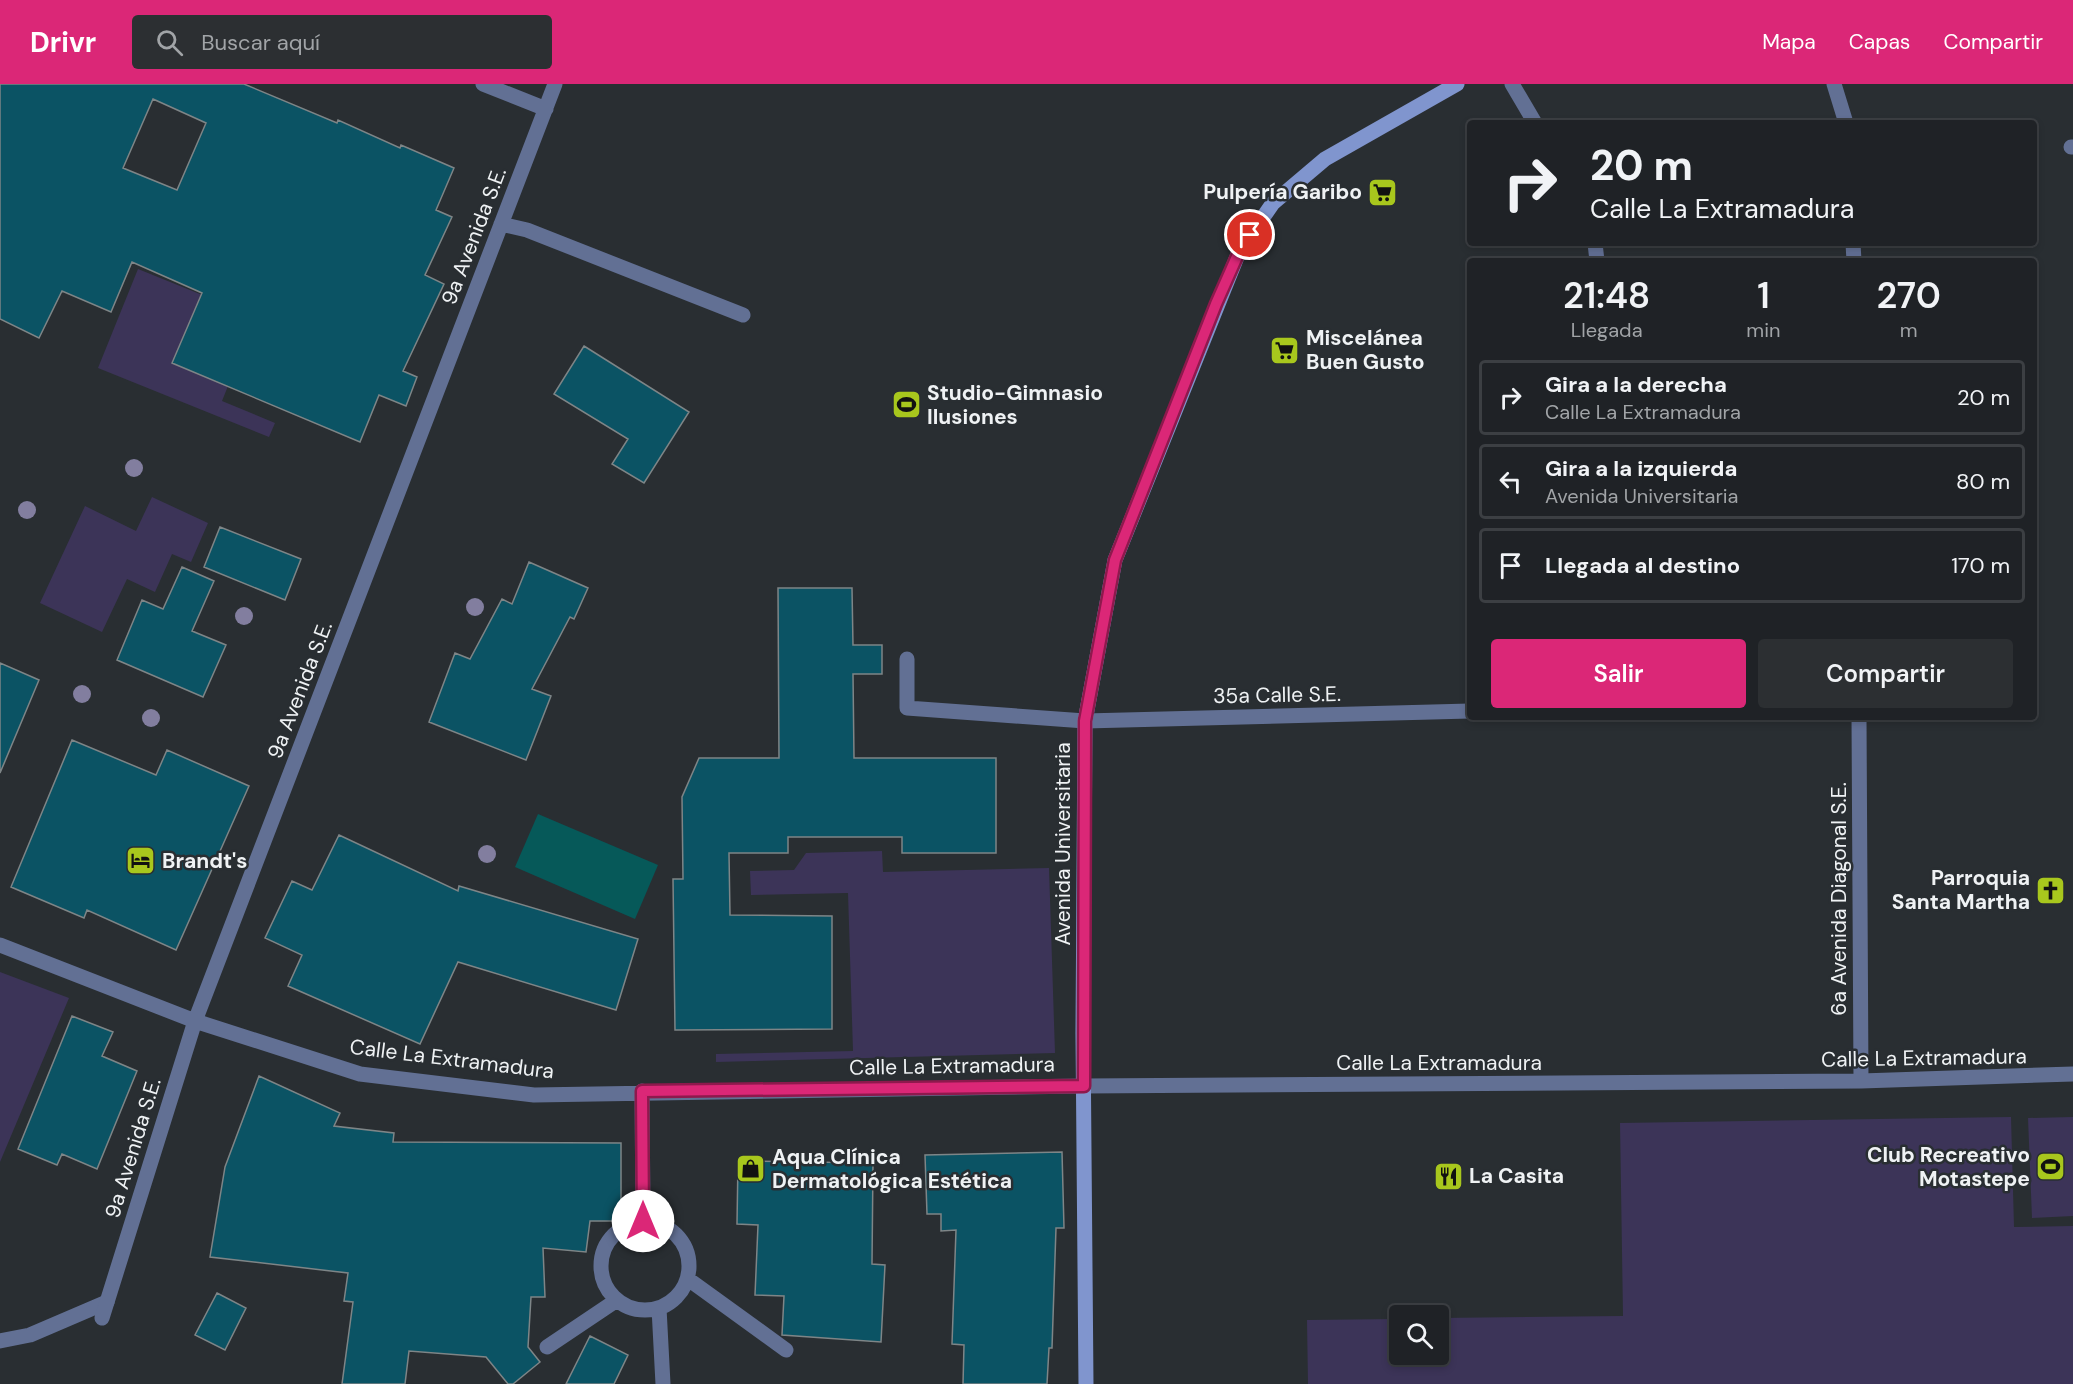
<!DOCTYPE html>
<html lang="es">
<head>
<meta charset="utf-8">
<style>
  body { margin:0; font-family:"DM Sans",sans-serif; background:#2c2f32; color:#f1f3f6; height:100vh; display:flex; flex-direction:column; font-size:22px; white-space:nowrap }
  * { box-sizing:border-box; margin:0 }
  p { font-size:20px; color:#a1a4a7 }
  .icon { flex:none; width:33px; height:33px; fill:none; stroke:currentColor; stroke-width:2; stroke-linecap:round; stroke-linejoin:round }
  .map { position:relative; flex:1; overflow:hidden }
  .sheet { position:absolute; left:1467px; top:174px; width:570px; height:462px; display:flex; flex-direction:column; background:#1f2226; border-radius:6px; box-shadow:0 3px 9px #0003,0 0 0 2px #3c3f43 }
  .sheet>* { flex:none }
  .banner { position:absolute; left:1467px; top:36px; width:570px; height:126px; border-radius:6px; box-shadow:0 3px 9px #0003,0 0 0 2px #3c3f43; background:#1f2226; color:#f1f3f6; overflow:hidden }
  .buttons { position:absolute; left:1389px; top:1221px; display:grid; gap:12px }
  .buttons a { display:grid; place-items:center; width:60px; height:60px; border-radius:6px; background:#1f2226; box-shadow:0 3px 9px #0003,0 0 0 2px #3c3f43; font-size:30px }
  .pin { position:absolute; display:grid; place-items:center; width:51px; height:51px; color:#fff; margin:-26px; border:3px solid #fff; border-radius:50%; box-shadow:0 2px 6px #0007 }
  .me { position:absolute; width:66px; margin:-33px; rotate:0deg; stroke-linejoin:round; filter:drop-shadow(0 0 4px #0008) }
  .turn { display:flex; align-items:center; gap:21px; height:126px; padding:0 24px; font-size:27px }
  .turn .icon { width:78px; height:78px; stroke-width:2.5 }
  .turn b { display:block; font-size:42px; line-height:51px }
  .eta { display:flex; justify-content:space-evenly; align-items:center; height:102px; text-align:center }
  .eta b { font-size:36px; font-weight:600; line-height:42px }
  .cta { display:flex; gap:12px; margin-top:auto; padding:12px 24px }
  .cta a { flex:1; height:69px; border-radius:6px; background:#db2777; color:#fff; font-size:24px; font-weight:600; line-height:69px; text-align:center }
  .cta a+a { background:#2c2f32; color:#f1f3f6 }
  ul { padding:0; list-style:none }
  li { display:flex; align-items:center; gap:18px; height:75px; margin:0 12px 9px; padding:0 12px; border:3px solid #3c3f43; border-radius:6px }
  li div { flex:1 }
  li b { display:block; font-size:22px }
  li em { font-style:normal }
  header { display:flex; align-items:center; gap:36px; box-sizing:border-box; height:84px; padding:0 30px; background:#db2777; color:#fff }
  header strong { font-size:28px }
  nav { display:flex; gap:33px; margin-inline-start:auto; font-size:21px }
  .search { width:420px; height:54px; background:#2c2f32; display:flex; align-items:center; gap:15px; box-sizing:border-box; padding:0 21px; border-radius:6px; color:#a1a4a7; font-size:22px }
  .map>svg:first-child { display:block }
</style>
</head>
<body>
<header>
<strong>Drivr</strong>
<div class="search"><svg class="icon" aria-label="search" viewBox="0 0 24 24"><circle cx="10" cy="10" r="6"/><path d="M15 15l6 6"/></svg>Buscar aquí</div>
<nav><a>Mapa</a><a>Capas</a><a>Compartir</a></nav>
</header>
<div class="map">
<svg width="2073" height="1300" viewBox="0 0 2073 1300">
  <rect width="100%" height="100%" fill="#292e32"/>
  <path fill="#3c3458" d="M 138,185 L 304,252 L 240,272 L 222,317 L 275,339 L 269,353 L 98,284 Z
    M 152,413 L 208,439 L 191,478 L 172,470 L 155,508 L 127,495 L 102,548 L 40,519 L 85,422 L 136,447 Z
    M 882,767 L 883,788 L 1049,784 L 1055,969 L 716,978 L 716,970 L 853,967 L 848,809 L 751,811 L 750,787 L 794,786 L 806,769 Z
    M 0,888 L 69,914 L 0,1078 Z
    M 2011,1033 L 2014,1143 L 2073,1142 L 2073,1300 L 1308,1300 L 1307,1236 L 1399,1235 L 1400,1270 L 1438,1270 L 1439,1234 L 1623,1232 L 1620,1039 Z
    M 2073,1033 L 2073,1132 L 2032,1134 L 2028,1034 Z"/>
  <path fill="#065959" d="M 538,730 L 658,781 L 635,835 L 515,783 Z"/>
  <path fill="#0b5364" stroke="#7e8587" stroke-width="1.5" fill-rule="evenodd" d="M 0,0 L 244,0 L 337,39 L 338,36 L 400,64 L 401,61 L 454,84 L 436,126 L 452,133 L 425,191 L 444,200 L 403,287 L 417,293 L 406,322 L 379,311 L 360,358 L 172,279 L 202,209 L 132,178 L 111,228 L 62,207 L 39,254 L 0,235 ZM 153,15 L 206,39 L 177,106 L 123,84 Z
    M 584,262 L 689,328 L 644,399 L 612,380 L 628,355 L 554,310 Z
    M 220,443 L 301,475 L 285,516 L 204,483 Z
    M 529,478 L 588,504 L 574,535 L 570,533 L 532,605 L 551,612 L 526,676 L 429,638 L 455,569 L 470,575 L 502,515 L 512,520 Z
    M 182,483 L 214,497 L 192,547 L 226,561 L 203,613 L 117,576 L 142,516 L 163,525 Z
    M 778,504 L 852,504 L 853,561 L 882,561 L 882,590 L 853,590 L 854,674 L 996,674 L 996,769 L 902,769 L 902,753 L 788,753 L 788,769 L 729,769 L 730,831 L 832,832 L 832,945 L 675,946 L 673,795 L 683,795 L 682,713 L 699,674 L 779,674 Z
    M 0,579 L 39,596 L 0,689 Z
    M 72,656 L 156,691 L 167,666 L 249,702 L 176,866 L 87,826 L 84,834 L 11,803 Z
    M 339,751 L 458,807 L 459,802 L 638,855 L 616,926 L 458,878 L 420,960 L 288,902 L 302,871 L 265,854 L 292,797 L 312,806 Z
    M 72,932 L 113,948 L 102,972 L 137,987 L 97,1085 L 62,1070 L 57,1081 L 18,1065 Z
    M 259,992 L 340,1029 L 334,1042 L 394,1049 L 393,1058 L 621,1059 L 621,1137 L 590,1137 L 586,1168 L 543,1164 L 545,1213 L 531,1213 L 528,1263 L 540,1278 L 513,1300 L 508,1300 L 486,1273 L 409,1267 L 405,1300 L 342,1300 L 353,1218 L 344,1217 L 348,1189 L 210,1173 L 225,1083 Z
    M 1062,1068 L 1064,1144 L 1056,1144 L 1052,1264 L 1049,1264 L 1047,1300 L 963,1300 L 964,1261 L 952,1260 L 956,1146 L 941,1147 L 941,1130 L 927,1130 L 925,1071 Z
    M 738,1077 L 873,1079 L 872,1180 L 885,1181 L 881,1258 L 782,1251 L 784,1212 L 755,1211 L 758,1141 L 737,1140 Z
    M 217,1209 L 246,1224 L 225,1266 L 195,1251 Z
    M 590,1252 L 628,1271 L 614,1300 L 566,1300 Z"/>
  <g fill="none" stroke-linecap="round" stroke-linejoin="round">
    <path stroke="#627094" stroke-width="15" d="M 907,575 L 907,624 L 1085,637
      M 0,1257 L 30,1251 L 107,1218"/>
    <path stroke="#627094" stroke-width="15" d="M 483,0 L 546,25
      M 1512,0 L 1535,39
      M 1834,0 L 1846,39
      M 2071,63 L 2073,63
      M 501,140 L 527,146 L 743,231
      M 1595,159 L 1597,177
      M 1853,159 L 1854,177
      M 1859,633 L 1861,997
      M 1085,637 L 1470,627
      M 0,861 L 195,937 L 360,990 L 534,1011 L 1084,1002 L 1861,997 L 2073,990
      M 642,1007 L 643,1137
      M601 1182a44 44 0 1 1 88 0a44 44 0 1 1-88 0Z
      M 688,1195 L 786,1266
      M 659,1224 L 663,1300
      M 102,1234 L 195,937 L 555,0
      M 547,1263 L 617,1216"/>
    <path stroke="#8095ce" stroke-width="15" d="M 1086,1300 L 1083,950 L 1085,637 L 1115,476 L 1239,168 L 1273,119 L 1325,75 L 1457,0"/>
  </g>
  <g fill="#827e9f">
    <circle cx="134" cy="384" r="9"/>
    <circle cx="27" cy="426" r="9"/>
    <circle cx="475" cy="523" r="9"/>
    <circle cx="244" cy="532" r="9"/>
    <circle cx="82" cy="610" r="9"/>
    <circle cx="151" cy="634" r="9"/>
    <circle cx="487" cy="770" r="9"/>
  </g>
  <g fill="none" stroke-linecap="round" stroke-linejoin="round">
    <defs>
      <path id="route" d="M 643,1137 L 642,1007 L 1084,1002 L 1085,637 L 1115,476 L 1216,220 L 1239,168 L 1250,151"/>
    </defs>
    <use href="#route" stroke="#8e194d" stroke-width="15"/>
    <use href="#route" stroke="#db2777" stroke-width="10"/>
  </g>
  <defs>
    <symbol id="supermarket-square" viewBox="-11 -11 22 22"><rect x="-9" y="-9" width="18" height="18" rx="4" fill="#a8c71d" stroke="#292e32"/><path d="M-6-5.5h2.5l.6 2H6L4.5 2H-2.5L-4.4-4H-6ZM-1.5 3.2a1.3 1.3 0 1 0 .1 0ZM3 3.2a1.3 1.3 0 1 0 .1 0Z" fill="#111"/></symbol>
    <symbol id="stadium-square" viewBox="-11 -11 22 22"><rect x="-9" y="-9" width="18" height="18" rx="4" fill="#a8c71d" stroke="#292e32"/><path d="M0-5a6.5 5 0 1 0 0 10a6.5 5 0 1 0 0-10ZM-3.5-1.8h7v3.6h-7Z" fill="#111"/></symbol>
    <symbol id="hotel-square" viewBox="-11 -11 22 22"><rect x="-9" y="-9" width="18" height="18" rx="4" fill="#a8c71d" stroke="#292e32"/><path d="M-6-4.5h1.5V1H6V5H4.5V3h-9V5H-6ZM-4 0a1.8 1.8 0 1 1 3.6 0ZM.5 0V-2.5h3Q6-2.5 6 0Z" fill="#111"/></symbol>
    <symbol id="church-square" viewBox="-11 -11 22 22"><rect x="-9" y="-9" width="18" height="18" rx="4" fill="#a8c71d" stroke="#292e32"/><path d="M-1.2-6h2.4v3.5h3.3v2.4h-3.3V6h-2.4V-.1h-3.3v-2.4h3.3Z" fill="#111"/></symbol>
    <symbol id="shop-square" viewBox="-11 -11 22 22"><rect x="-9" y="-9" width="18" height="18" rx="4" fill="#a8c71d" stroke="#292e32"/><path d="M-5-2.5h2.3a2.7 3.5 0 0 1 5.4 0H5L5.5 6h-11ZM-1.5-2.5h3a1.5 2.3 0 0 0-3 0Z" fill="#111"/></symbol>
    <symbol id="restaurant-square" viewBox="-11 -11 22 22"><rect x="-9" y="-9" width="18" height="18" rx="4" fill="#a8c71d" stroke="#292e32"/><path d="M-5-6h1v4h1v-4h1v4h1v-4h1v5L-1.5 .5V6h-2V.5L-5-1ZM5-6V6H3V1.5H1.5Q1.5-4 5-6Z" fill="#111"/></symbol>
  </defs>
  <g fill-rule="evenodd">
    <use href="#supermarket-square" x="1366" y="92" width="33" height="33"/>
    <use href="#supermarket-square" x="1268" y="250" width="33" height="33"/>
    <use href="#stadium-square" x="890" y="304" width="33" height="33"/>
    <use href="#hotel-square" x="124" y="760" width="33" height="33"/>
    <use href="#church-square" x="2034" y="790" width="33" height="33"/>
    <use href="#stadium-square" x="2034" y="1066" width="33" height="33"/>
    <use href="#shop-square" x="734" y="1068" width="33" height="33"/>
    <use href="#restaurant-square" x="1432" y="1076" width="33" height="33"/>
  </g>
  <g text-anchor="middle" stroke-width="5" stroke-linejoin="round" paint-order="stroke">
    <g font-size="21" font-weight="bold" fill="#eff2f4" stroke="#292e32" text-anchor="start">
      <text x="1362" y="115" text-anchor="end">Pulpería Garibo</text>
      <text x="1306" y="261">Miscelánea<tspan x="1306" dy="24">Buen Gusto</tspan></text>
      <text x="927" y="316">Studio-Gimnasio<tspan x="927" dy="24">Ilusiones</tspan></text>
      <text x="162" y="784">Brandt's</text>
      <text x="2030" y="801" text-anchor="end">Parroquia<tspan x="2030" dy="24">Santa Martha</tspan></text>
      <text x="2030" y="1078" text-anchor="end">Club Recreativo<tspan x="2030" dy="24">Motastepe</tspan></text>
      <text x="772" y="1080">Aqua Clínica<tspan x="772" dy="24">Dermatológica Estética</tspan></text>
      <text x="1469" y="1099">La Casita</text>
    </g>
    <g font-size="21" fill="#eff2f4" stroke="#292e32">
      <text transform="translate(474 152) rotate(-69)" y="7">9a Avenida S.E.</text>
      <text transform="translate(300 606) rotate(-69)" y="7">9a Avenida S.E.</text>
      <text transform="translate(1277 611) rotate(-1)" y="7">35a Calle S.E.</text>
      <text transform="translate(1063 760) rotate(-90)" y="7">Avenida Universitaria</text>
      <text transform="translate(1839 815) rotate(-90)" y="7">6a Avenida Diagonal S.E.</text>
      <text transform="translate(1924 974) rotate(-1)" y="7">Calle La Extramadura</text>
      <text transform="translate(452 975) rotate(7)" y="7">Calle La Extramadura</text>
      <text x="1439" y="986">Calle La Extramadura</text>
      <text transform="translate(952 982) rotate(-1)" y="7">Calle La Extramadura</text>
      <text transform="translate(133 1064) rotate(-73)" y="7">9a Avenida S.E.</text>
    </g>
  </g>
</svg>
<div class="buttons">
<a><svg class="icon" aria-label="search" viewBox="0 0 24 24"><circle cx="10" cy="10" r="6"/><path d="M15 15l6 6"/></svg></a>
</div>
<div class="pin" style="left:1250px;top:151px;background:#d93025"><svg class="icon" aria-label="arrive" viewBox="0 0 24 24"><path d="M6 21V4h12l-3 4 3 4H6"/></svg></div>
<svg class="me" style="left:643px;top:1137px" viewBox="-20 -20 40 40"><circle r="19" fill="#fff"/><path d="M0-13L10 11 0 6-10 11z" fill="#db2777"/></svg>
<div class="banner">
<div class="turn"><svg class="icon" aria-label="right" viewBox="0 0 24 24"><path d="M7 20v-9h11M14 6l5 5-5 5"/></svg><div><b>20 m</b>Calle La Extramadura</div></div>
</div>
<section class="sheet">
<div class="eta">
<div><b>21:48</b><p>Llegada</p></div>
<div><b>1</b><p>min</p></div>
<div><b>270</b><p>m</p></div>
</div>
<ul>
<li><svg class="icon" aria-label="right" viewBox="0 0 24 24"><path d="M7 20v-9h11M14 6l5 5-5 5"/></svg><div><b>Gira a la derecha</b><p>Calle La Extramadura</p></div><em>20 m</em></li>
<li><svg class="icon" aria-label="left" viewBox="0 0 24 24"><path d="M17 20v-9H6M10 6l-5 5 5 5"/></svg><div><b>Gira a la izquierda</b><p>Avenida Universitaria</p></div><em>80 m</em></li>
<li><svg class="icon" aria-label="arrive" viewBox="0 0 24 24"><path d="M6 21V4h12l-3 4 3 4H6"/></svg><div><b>Llegada al destino</b></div><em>170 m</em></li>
</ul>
<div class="cta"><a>Salir</a><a>Compartir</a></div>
</section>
</div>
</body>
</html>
